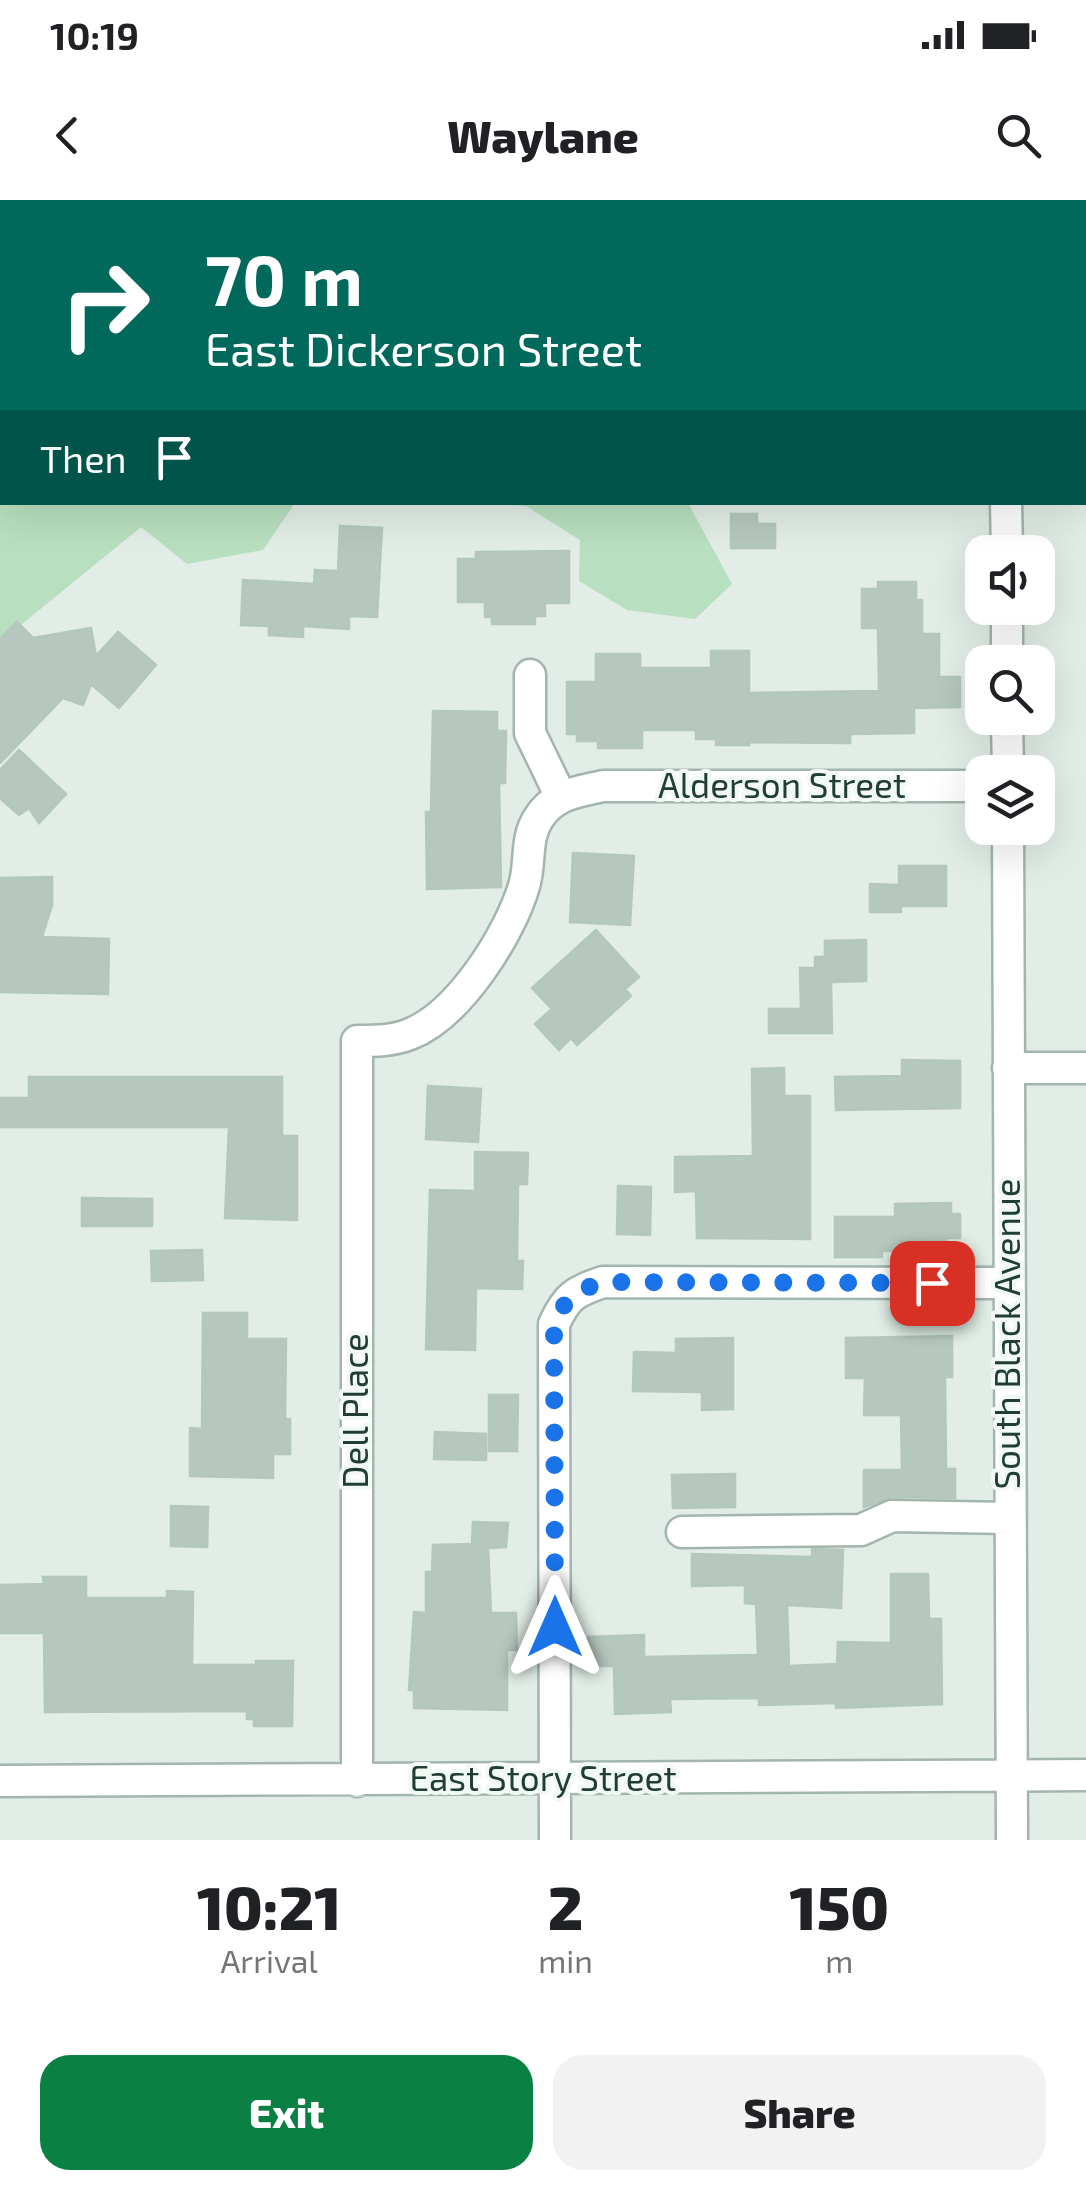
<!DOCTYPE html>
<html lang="en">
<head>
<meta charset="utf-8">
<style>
  body { margin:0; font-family:"Exo 2",sans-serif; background:#f2f2f2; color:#202124; height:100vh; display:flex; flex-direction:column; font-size:38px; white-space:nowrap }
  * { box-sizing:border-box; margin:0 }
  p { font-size:32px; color:#757577 }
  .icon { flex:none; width:55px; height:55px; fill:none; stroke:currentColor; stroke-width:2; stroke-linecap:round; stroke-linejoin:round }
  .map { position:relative; height:1640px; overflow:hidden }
  .side { display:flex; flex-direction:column; background:#fff; flex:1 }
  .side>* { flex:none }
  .banner { position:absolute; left:0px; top:0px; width:1088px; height:305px; box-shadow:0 10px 40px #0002; background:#00695c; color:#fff; overflow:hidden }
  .tools { position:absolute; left:965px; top:335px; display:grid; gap:20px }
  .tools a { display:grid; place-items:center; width:90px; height:90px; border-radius:20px; background:#fff; box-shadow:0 10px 40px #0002; font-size:50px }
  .pin { position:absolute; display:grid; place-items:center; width:85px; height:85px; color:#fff; margin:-42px; border-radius:20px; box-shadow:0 5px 15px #0006 }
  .me { position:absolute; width:110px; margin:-55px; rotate:0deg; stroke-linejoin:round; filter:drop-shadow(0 0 8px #0008) }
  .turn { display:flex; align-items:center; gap:35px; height:210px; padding:0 40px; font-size:45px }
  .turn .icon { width:130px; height:130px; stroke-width:2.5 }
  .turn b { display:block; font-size:70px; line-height:85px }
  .then { display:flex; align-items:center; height:95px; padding:0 40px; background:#0003; gap:20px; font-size:38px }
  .eta { display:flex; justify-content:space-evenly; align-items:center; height:170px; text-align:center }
  .eta b { font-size:60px; font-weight:800; line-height:70px }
  .action { display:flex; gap:20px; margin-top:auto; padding:20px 40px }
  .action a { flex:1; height:115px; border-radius:30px; background:#0b8043; color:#fff; font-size:40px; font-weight:800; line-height:115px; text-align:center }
  .action a+a { background:#f2f2f2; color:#202124 }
  .status { display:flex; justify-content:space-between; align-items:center; height:70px; padding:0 50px; background:#fff; direction:ltr }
  .status svg { height:28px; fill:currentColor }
  header { display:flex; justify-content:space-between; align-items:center; height:130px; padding:0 40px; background:#fff; font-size:45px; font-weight:800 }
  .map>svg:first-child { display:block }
</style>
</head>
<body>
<div class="status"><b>10:19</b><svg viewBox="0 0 49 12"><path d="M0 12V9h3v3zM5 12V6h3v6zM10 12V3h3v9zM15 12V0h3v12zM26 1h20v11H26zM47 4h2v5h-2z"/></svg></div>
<header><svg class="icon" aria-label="back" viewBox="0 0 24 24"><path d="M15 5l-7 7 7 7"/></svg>Waylane<svg class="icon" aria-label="search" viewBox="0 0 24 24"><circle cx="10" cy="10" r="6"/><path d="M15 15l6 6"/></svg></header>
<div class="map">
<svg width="1086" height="1640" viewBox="0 0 1086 1640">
  <rect width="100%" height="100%" fill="#e1ede6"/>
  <path fill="#b8dfbf" d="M 164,0 L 635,0 L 163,2 Z
    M 0,169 L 2,302 L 295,303 L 263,350 L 187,364 L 141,327 L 0,442 Z
    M 485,303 L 688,303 L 732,384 L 695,419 L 627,410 L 579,381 L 580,340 L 526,306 Z"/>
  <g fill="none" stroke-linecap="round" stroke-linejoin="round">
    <path stroke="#85d1d5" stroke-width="9" d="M 578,2 L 579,0
      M 0,206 L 2,206"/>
  </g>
  <path fill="#b6c7bf" stroke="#b3c7bc" stroke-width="2.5" d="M 731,314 L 757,314 L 757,324 L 775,324 L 775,348 L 731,348 Z
    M 340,326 L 382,328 L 377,417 L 349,416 L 349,429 L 303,426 L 303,437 L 269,435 L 269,426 L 241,425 L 243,380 L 314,384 L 315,370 L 338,371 Z
    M 569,351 L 569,403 L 545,403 L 545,416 L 535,416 L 535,424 L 492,424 L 492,417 L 485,417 L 485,402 L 458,402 L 458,359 L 476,359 L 476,352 Z
    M 878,382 L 916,382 L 916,400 L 922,400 L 922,434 L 939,434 L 939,477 L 960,477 L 960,507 L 914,508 L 914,533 L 850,534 L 850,543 L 749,542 L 749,545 L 716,545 L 716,539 L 696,539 L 696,530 L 642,530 L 642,548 L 598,548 L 598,541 L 577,541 L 577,534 L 567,534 L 567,482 L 596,482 L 596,454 L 640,454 L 640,468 L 711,468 L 711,451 L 749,451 L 749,493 L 879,491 L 878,428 L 862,428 L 862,389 L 878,389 Z
    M 17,422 L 33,438 L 91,428 L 96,456 L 118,432 L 156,465 L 119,508 L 91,484 L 83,505 L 63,498 L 0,563 L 0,439 Z
    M 433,511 L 497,512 L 497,531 L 506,531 L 505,583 L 499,583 L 501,687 L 427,689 L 426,612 L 431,612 Z
    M 19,550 L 66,594 L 39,623 L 29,608 L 19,615 L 0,598 L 0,570 Z
    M 573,653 L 634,656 L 630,725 L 570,722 Z
    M 899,666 L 946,666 L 946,706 L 901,706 L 901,712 L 870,712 L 870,684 L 899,685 Z
    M 52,677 L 52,705 L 42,737 L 109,739 L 108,794 L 0,792 L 0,678 Z
    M 596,730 L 639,777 L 625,789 L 631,796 L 577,845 L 571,838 L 559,850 L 535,824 L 552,809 L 532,788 Z
    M 866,740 L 866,781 L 831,782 L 832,833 L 769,833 L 769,809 L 801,809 L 800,768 L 815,768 L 815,757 L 825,757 L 825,741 Z
    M 902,860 L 960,861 L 960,908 L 836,910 L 835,877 L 902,876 Z
    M 784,868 L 784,896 L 810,896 L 810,1039 L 697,1038 L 696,991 L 675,992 L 675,957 L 753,956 L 752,869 Z
    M 29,877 L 282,877 L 282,936 L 297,936 L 297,1020 L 225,1018 L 229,927 L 0,927 L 0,898 L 29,898 Z
    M 428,886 L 481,889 L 478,942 L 426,939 Z
    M 475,952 L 528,953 L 527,984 L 518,984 L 517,1061 L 523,1061 L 522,1089 L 476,1088 L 475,1150 L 426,1149 L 430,990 L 475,991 Z
    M 618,986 L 651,987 L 650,1035 L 617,1034 Z
    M 82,998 L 152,999 L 152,1026 L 82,1026 Z
    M 951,1003 L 951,1014 L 960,1014 L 960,1038 L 946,1038 L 946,1050 L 882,1051 L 882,1057 L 835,1057 L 835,1017 L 895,1017 L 895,1004 Z
    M 202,1050 L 203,1080 L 152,1081 L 151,1051 Z
    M 203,1113 L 247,1113 L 247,1139 L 286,1139 L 285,1219 L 290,1219 L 290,1254 L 273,1254 L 273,1278 L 190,1276 L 190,1228 L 202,1229 Z
    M 952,1136 L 952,1177 L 945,1177 L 946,1269 L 955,1269 L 955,1298 L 892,1297 L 864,1307 L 864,1270 L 902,1270 L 901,1215 L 864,1215 L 865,1178 L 846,1178 L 846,1138 Z
    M 733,1138 L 733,1209 L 702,1210 L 702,1192 L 633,1191 L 634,1152 L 676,1153 L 676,1139 Z
    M 489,1195 L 518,1195 L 517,1251 L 489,1251 Z
    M 435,1232 L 486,1234 L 486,1260 L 434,1259 Z
    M 735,1274 L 735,1307 L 673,1308 L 672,1275 Z
    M 171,1306 L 208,1307 L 207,1347 L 171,1346 Z
    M 473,1322 L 508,1323 L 506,1347 L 488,1348 L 491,1413 L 516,1413 L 517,1450 L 507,1450 L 507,1510 L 414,1508 L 414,1490 L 409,1490 L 414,1412 L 426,1413 L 426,1372 L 432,1372 L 433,1345 L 472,1344 Z
    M 812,1349 L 843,1350 L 841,1408 L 787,1405 L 789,1466 L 837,1464 L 838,1442 L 891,1443 L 891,1374 L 928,1374 L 929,1419 L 941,1419 L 942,1504 L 836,1508 L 836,1503 L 759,1505 L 759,1498 L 670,1499 L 671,1512 L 615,1514 L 614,1466 L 588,1466 L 588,1437 L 644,1435 L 644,1457 L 758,1455 L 756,1404 L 745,1403 L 745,1385 L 692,1386 L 692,1354 L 812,1357 Z
    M 43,1377 L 86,1377 L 86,1398 L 167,1398 L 167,1391 L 193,1392 L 192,1465 L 256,1465 L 256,1461 L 293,1461 L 292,1526 L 254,1526 L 254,1519 L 247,1519 L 247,1511 L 45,1512 L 44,1433 L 0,1433 L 0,1385 L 44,1384 Z"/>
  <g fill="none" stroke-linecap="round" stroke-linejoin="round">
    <defs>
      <path id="minor" d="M 1006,2 L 1006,0
        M 1085,199 L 1086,199
        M 1006,302 L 1007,352
        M 1007,408 L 1007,462
        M 530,475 L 530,533 L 560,595
        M 1007,518 L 1008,572
        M 1008,628 L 1012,1640
        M 1008,868 L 1086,868
        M 682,1332 L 861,1330 L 892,1316 L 1009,1318
        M 0,1581 L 1086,1575
        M 357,1581 L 357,841 C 375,841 393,841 410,834 C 459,815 510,734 524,686 C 531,664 525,639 538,619 C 553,594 577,592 603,586 L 982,586
        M 555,1640 L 554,1124 C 567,1096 574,1092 603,1082 L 1007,1083"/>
    </defs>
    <use href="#minor" stroke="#a3b5ad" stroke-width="35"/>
    <use href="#minor" stroke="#fff" stroke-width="30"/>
  </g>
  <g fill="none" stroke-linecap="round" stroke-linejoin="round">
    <path stroke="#1a73e8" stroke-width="18" stroke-dasharray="0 32.4" d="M 555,1427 L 554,1124 C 567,1096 574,1092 603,1082 L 932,1083"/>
  </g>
  <g text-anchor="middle" stroke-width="8" stroke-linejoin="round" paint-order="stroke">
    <g font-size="35" fill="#203e33" stroke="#f2f9f4">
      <text x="782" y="598">Alderson Street</text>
      <text transform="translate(1008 1134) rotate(-90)" y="12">South Black Avenue</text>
      <text transform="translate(356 1211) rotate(-90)" y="12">Dell Place</text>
      <text x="543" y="1591">East Story Street</text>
    </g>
  </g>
</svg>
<div class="tools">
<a><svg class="icon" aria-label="sound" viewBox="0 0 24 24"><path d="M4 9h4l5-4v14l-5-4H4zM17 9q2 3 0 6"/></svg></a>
<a><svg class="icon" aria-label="search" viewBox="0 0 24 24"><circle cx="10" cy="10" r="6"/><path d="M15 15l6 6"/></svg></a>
<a><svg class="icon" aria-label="layers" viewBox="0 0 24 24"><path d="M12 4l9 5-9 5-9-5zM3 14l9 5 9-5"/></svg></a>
</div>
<div class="pin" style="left:932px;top:1083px;background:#d93025"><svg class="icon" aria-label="arrive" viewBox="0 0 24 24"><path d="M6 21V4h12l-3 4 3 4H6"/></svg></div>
<svg class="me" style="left:555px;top:1427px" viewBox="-20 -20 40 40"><path d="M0-17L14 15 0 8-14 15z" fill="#1a73e8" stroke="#fff" stroke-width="4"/></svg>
<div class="banner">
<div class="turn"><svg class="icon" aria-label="right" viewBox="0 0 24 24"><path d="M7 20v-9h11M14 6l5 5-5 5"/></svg><div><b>70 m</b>East Dickerson Street</div></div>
<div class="then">Then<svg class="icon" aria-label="arrive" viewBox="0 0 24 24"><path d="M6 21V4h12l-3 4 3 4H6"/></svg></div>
</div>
</div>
<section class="side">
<div class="eta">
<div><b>10:21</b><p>Arrival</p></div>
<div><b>2</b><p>min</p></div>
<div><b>150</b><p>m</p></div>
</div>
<div class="action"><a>Exit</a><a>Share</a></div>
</section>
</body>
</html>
